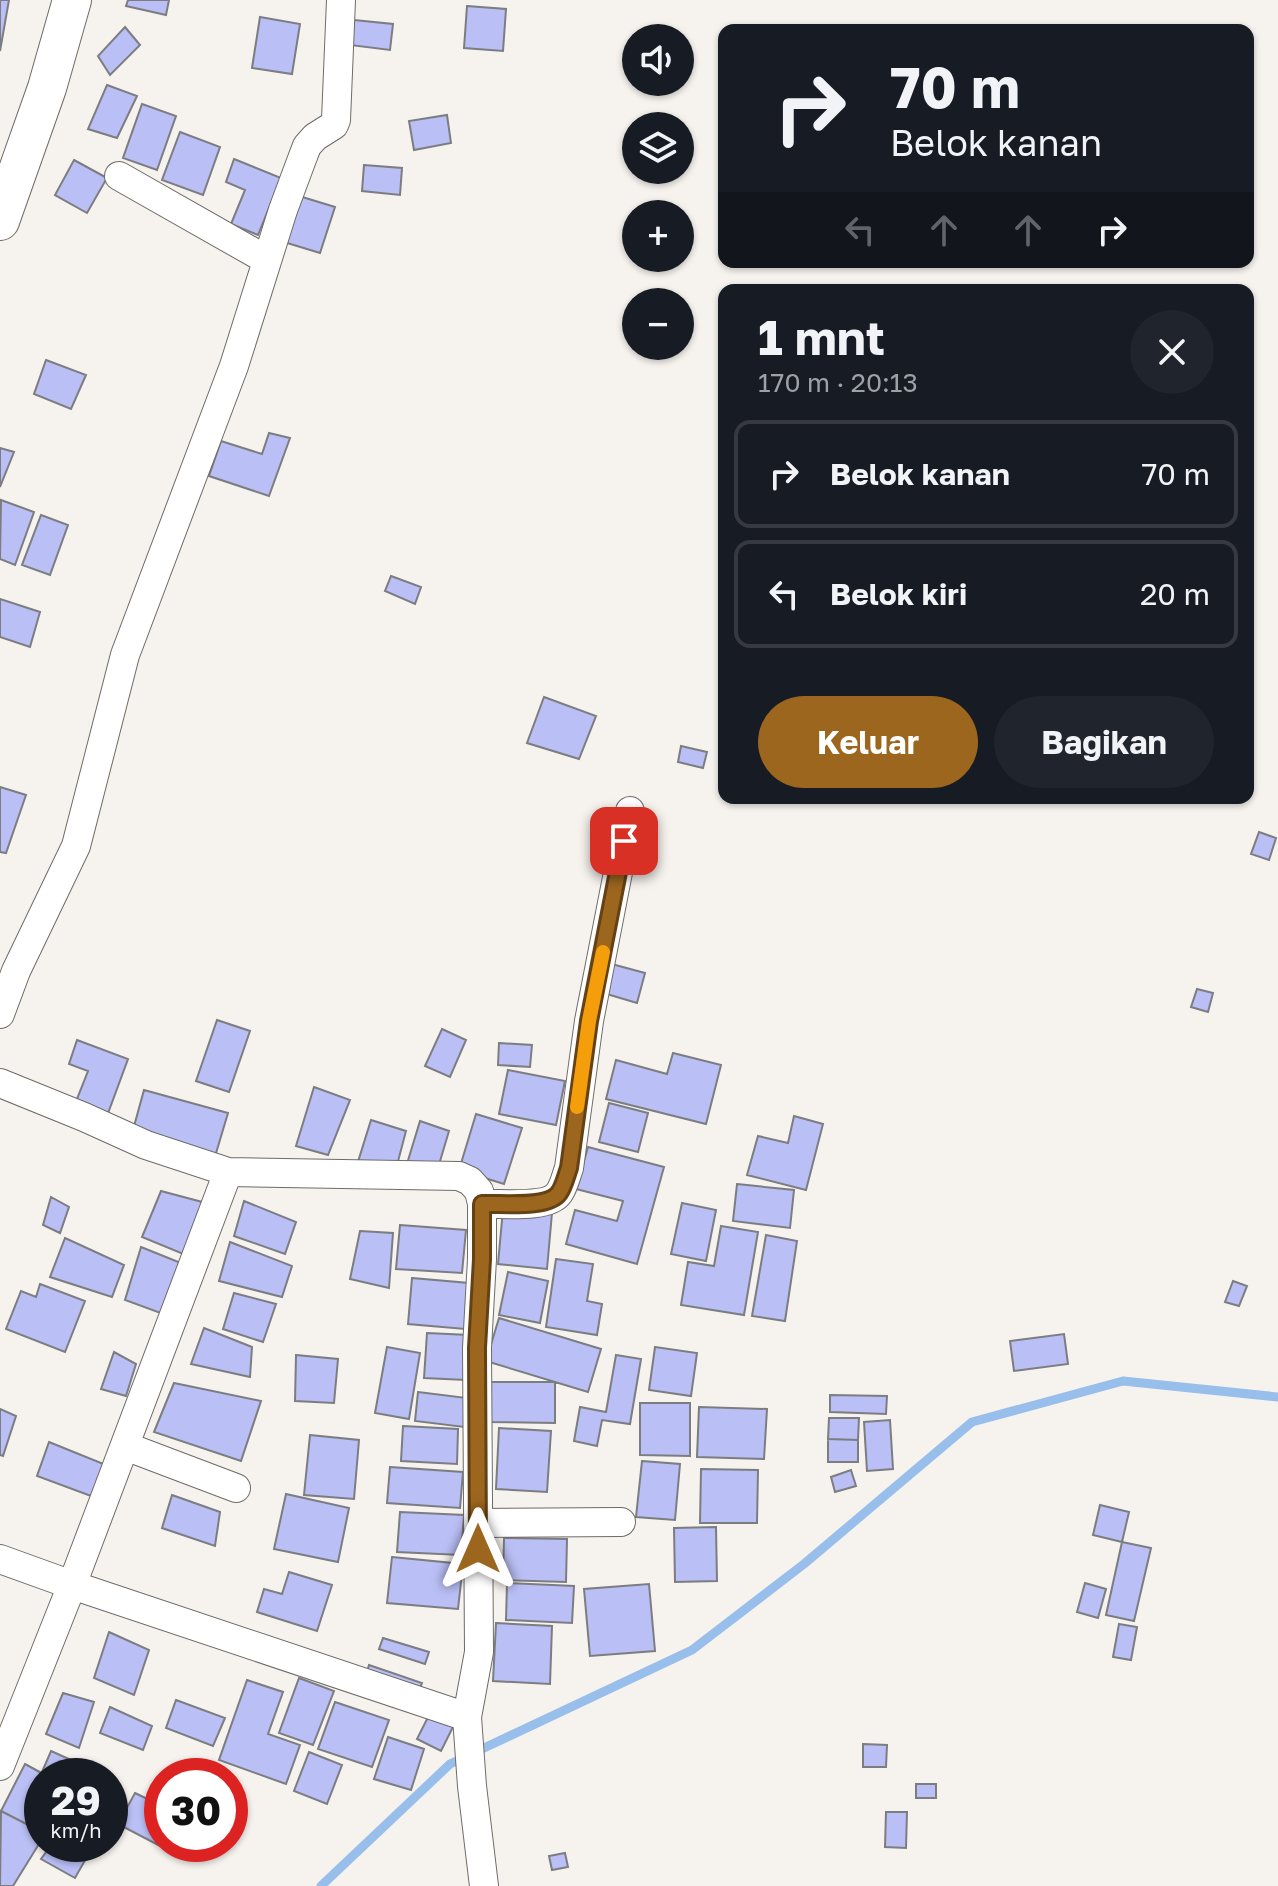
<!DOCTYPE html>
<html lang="id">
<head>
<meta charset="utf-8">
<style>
  body { margin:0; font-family:"Golos Text",sans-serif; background:#20242c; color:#f1f3f6; height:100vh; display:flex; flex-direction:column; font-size:30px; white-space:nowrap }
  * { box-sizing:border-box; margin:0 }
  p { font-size:26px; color:#9ea1a6 }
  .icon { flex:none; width:44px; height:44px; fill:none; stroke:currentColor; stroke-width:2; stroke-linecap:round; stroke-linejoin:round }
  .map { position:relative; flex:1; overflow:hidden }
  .sheet { position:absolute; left:718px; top:284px; width:536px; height:520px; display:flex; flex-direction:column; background:#171b24; border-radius:16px; box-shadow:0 2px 6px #0004 }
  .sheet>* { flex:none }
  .top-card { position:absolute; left:718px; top:24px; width:536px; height:244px; border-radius:16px; box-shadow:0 2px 6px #0004; background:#171b24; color:#f1f3f6; overflow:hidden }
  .controls { position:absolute; left:622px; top:24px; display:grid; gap:16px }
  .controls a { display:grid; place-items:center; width:72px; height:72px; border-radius:50%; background:#171b24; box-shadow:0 2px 6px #0004; font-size:40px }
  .speed { position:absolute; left:24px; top:1758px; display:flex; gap:16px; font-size:40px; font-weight:700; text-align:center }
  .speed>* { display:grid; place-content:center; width:104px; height:104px; border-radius:50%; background:#171b24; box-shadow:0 2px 6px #0004; line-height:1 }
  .speed small { font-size:20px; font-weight:400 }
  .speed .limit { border:12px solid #d22; background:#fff; color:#111 }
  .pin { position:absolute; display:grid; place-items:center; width:68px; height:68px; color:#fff; margin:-34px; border-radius:16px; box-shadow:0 4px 12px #0006 }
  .me { position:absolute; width:88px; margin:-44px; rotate:0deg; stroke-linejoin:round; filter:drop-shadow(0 0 6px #0008) }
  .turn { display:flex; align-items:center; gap:28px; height:168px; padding:0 40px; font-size:36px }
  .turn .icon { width:104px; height:104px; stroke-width:2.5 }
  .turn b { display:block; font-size:56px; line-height:68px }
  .lanes { display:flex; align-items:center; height:76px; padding:0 40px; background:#0003; justify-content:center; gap:40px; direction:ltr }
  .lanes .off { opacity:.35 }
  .round { display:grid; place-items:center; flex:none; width:84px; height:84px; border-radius:42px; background:#20242c }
  .headline { display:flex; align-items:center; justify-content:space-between; height:136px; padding:0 40px }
  h1 { font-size:48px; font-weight:700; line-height:60px }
  .cta { display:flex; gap:16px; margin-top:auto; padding:16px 40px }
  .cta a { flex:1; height:92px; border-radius:48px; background:#9c661f; color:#fff; font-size:32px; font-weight:700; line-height:92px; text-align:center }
  .cta a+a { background:#20242c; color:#f1f3f6 }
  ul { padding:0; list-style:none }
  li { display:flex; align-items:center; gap:24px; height:108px; margin:0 16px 12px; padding:0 24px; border:4px solid #363941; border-radius:16px }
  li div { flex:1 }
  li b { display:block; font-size:30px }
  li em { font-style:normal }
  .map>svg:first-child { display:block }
</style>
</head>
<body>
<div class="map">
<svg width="1278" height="1886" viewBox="0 0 1278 1886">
  <rect width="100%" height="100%" fill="#f6f2ee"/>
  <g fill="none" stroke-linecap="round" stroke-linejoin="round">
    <path stroke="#98beeb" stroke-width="9" d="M 321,1886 L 450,1764 L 692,1650 L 804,1564 L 972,1422 L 1123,1381 L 1278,1397"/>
  </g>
  <path fill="#babff5" stroke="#7c7d81" stroke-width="2" d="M 0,0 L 9,0 L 0,51 Z
    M 128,0 L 169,0 L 166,15 L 126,6 Z
    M 467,6 L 506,9 L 503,51 L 464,48 Z
    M 260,17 L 300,24 L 292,74 L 252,68 Z
    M 354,20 L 393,24 L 390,50 L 350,45 Z
    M 125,27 L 140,45 L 110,75 L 98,56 Z
    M 107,85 L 137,96 L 117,138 L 88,129 Z
    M 142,104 L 176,116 L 157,170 L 123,158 Z
    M 447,115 L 451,143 L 414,150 L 409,121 Z
    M 180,132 L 220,147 L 203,195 L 162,180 Z
    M 234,159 L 281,178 L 258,235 L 231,224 L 245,190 L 226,182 Z
    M 74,160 L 107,178 L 87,213 L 55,195 Z
    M 364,165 L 402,168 L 400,195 L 362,191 Z
    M 299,196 L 335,207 L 320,253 L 284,242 Z
    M 46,360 L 86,375 L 71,409 L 34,394 Z
    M 269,433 L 290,438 L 269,496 L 209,476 L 221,441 L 262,454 Z
    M 0,448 L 14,452 L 0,487 Z
    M 1,500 L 34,512 L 15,565 L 0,559 Z
    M 41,515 L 68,525 L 50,575 L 22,565 Z
    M 391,576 L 421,587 L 415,604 L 385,591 Z
    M 0,599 L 40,612 L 30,647 L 0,637 Z
    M 544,697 L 596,716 L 579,759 L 527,743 Z
    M 681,746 L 707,752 L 703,768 L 678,762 Z
    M 0,787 L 26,795 L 6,853 L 0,852 Z
    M 1259,832 L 1276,838 L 1269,860 L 1251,854 Z
    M 608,963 L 645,973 L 637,1003 L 600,992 Z
    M 1197,989 L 1213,993 L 1208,1012 L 1191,1007 Z
    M 217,1020 L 250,1031 L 229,1092 L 196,1081 Z
    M 442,1029 L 466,1040 L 450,1077 L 425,1066 Z
    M 77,1040 L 128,1059 L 107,1116 L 75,1104 L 88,1071 L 69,1064 Z
    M 499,1043 L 532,1045 L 530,1067 L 498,1065 Z
    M 673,1053 L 721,1065 L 706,1124 L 606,1099 L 616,1060 L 667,1074 Z
    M 508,1070 L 565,1081 L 556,1125 L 499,1114 Z
    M 314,1087 L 350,1100 L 328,1155 L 296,1146 Z
    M 144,1090 L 228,1113 L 214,1160 L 133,1130 Z
    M 609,1103 L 648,1113 L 638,1152 L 599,1142 Z
    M 476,1114 L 522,1128 L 504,1184 L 459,1170 Z
    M 794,1116 L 823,1124 L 806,1190 L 747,1175 L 758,1136 L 788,1143 Z
    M 371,1120 L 406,1131 L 396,1169 L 357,1165 Z
    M 420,1121 L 449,1131 L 438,1168 L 406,1167 Z
    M 588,1147 L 664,1167 L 637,1264 L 566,1244 L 575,1210 L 617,1221 L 623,1201 L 576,1189 Z
    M 737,1184 L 794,1190 L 790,1228 L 733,1221 Z
    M 161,1191 L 206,1203 L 188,1256 L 142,1237 Z
    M 51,1197 L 69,1207 L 60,1233 L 43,1225 Z
    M 244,1201 L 296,1222 L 285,1254 L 234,1236 Z
    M 682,1203 L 716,1210 L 706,1261 L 671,1254 Z
    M 503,1209 L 552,1213 L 547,1269 L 498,1264 Z
    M 400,1225 L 466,1230 L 462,1273 L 396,1269 Z
    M 721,1226 L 758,1232 L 744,1315 L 681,1305 L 688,1262 L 714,1266 Z
    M 360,1231 L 393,1233 L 389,1288 L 350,1279 Z
    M 766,1235 L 797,1241 L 785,1321 L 752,1316 Z
    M 65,1238 L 124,1265 L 112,1297 L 50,1277 Z
    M 230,1242 L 292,1266 L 282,1297 L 219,1281 Z
    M 141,1247 L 186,1265 L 166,1315 L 125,1300 Z
    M 556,1259 L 593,1264 L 587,1301 L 602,1304 L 597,1335 L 546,1327 Z
    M 508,1272 L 548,1281 L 540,1323 L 499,1315 Z
    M 412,1278 L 469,1283 L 465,1329 L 408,1324 Z
    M 1233,1281 L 1247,1286 L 1239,1306 L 1225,1302 Z
    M 40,1284 L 85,1301 L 65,1352 L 6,1329 L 21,1291 L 36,1297 Z
    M 234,1293 L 276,1304 L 263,1342 L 223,1329 Z
    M 499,1318 L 601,1349 L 588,1392 L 486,1361 Z
    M 204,1328 L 252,1347 L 250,1377 L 191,1364 Z
    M 427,1333 L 469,1335 L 466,1380 L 424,1378 Z
    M 1064,1334 L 1068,1364 L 1014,1371 L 1010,1341 Z
    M 387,1347 L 420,1353 L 409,1419 L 375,1413 Z
    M 655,1347 L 697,1353 L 691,1396 L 649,1390 Z
    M 114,1352 L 136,1364 L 126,1396 L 101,1389 Z
    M 296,1355 L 338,1359 L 334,1403 L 295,1401 Z
    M 616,1355 L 641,1359 L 630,1424 L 602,1420 L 597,1446 L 574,1441 L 580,1407 L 606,1412 Z
    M 486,1382 L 555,1382 L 555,1423 L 486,1422 Z
    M 174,1383 L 261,1401 L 241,1461 L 154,1432 Z
    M 418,1392 L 467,1398 L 464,1427 L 415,1421 Z
    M 830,1395 L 887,1396 L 886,1414 L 830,1412 Z
    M 640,1403 L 690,1403 L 690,1456 L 640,1455 Z
    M 699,1407 L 767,1409 L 764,1459 L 697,1457 Z
    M 0,1409 L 16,1416 L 3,1456 L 0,1455 Z
    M 829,1418 L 859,1418 L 858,1440 L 828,1439 Z
    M 890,1420 L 893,1469 L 867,1471 L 864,1422 Z
    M 403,1426 L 458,1429 L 457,1464 L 401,1461 Z
    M 499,1428 L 551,1431 L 547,1492 L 496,1489 Z
    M 310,1435 L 359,1440 L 354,1499 L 304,1495 Z
    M 828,1439 L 858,1440 L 858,1462 L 828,1462 Z
    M 49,1442 L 106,1465 L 91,1496 L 37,1476 Z
    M 642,1461 L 680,1464 L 675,1520 L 636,1517 Z
    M 390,1467 L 463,1472 L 460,1508 L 387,1503 Z
    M 701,1469 L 758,1470 L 757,1523 L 700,1523 Z
    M 851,1470 L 856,1486 L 835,1492 L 831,1477 Z
    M 286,1494 L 349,1508 L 338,1562 L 274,1549 Z
    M 172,1495 L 220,1512 L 215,1546 L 162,1528 Z
    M 1100,1505 L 1129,1512 L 1122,1542 L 1093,1535 Z
    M 400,1512 L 464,1515 L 461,1555 L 397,1552 Z
    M 716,1527 L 717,1581 L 675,1582 L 674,1528 Z
    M 504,1538 L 567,1539 L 566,1582 L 503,1580 Z
    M 1122,1542 L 1151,1548 L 1134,1621 L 1106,1615 Z
    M 392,1557 L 463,1564 L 458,1609 L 387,1603 Z
    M 289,1572 L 332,1585 L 317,1631 L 257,1612 L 264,1589 L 282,1594 Z
    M 507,1583 L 574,1586 L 572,1623 L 506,1620 Z
    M 1085,1583 L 1106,1589 L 1098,1618 L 1077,1612 Z
    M 649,1584 L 655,1651 L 590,1656 L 584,1589 Z
    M 496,1623 L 552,1626 L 550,1684 L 493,1681 Z
    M 1119,1624 L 1137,1627 L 1131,1660 L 1113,1657 Z
    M 109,1632 L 149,1650 L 134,1695 L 94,1678 Z
    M 383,1638 L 429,1652 L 425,1664 L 379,1649 Z
    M 369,1665 L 422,1683 L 416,1698 L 364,1681 Z
    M 299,1678 L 334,1691 L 313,1745 L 279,1733 Z
    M 247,1680 L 283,1692 L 268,1734 L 300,1745 L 286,1784 L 219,1760 Z
    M 63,1693 L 94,1702 L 79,1748 L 46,1734 Z
    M 176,1700 L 225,1718 L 213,1746 L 166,1728 Z
    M 335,1702 L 389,1720 L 372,1767 L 318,1749 Z
    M 110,1707 L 152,1726 L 143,1750 L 100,1733 Z
    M 430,1713 L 454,1725 L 441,1751 L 417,1739 Z
    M 388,1737 L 424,1749 L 411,1790 L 374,1779 Z
    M 863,1744 L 887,1745 L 886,1767 L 863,1767 Z
    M 51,1751 L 98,1772 L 97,1776 L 42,1776 L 42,1780 L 39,1779 Z
    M 309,1752 L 342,1765 L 327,1804 L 294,1791 Z
    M 25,1764 L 47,1776 L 42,1776 L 42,1832 L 1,1811 Z
    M 916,1784 L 936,1784 L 936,1798 L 916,1798 Z
    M 135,1793 L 162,1806 L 162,1843 L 160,1846 L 118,1824 Z
    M 1,1811 L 42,1832 L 42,1839 L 13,1886 L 0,1886 Z
    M 886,1812 L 907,1812 L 906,1848 L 885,1847 Z
    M 52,1844 L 83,1844 L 92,1848 L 75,1878 L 41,1859 Z
    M 565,1853 L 568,1867 L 552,1870 L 549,1856 Z"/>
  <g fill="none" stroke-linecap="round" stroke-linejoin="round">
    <defs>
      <path id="street" d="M 119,176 L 267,260
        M 0,1014 L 16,971 L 76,846 L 125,655 L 234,366 L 283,210 L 302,159 L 307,146 L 315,137 L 334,125 L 336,120 L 341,0
        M 0,1083 L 84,1117 L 146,1145 L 228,1172 L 459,1176 L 470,1181 L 479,1191 L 482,1204 L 482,1259 L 477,1348 L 479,1652 L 467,1717 L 472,1786 L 484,1886
        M 482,1204 C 500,1203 548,1209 559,1193 C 564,1186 566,1176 569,1168 L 589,1021 L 630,811
        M 125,1446 L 236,1488
        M 478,1523 L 621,1522
        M 0,1559 L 72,1585 L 467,1717
        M 0,1766 L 72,1585 L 228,1172"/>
      <path id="secondary" d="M 0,221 L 47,88 L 72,0"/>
    </defs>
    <use href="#street" stroke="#6e6b68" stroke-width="30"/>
    <use href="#secondary" stroke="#6e6b68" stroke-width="40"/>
    <use href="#street" stroke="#fff" stroke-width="28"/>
    <use href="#secondary" stroke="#fff" stroke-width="38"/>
  </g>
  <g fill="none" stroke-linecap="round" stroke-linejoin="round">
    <defs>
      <path id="route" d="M 478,1549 L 477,1348 L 482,1259 L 482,1204 C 500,1203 548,1209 559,1193 C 564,1186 566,1176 569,1168 L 589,1021 L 624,841"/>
    </defs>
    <use href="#route" stroke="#654214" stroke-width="20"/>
    <use href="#route" stroke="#9c661f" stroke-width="14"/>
    <path stroke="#f59e0b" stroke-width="14" d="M 577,1107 L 589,1021 L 603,952"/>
  </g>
</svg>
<div class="controls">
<a><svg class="icon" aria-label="sound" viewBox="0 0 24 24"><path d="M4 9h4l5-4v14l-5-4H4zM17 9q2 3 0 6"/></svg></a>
<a><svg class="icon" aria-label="layers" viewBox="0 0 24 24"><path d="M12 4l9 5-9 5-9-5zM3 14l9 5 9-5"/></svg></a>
<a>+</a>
<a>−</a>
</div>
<div class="speed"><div>29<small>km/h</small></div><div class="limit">30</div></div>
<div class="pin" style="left:624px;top:841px;background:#d93025"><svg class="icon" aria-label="arrive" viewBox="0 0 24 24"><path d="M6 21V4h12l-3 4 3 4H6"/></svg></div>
<svg class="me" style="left:478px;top:1549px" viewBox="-20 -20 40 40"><path d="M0-17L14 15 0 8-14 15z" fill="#9c661f" stroke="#fff" stroke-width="4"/></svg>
<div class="top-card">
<div class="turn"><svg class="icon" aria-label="right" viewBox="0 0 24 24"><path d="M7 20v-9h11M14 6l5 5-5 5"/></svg><div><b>70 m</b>Belok kanan</div></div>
<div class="lanes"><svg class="icon off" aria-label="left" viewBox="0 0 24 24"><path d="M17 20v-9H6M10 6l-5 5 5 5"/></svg><svg class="icon off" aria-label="ahead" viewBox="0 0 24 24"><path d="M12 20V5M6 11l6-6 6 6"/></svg><svg class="icon off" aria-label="ahead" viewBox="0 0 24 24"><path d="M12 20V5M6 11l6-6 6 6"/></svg><svg class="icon" aria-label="right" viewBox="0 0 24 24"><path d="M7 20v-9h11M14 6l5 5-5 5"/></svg></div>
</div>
<section class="sheet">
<div class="headline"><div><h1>1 mnt</h1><p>170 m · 20:13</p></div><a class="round"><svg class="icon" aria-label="close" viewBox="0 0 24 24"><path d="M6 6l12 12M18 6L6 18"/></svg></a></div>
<ul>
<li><svg class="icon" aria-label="right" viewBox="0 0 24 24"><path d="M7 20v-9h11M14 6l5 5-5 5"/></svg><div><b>Belok kanan</b></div><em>70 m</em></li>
<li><svg class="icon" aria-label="left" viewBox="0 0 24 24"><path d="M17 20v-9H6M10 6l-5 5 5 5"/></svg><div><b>Belok kiri</b></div><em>20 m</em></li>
</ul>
<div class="cta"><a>Keluar</a><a>Bagikan</a></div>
</section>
</div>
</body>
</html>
